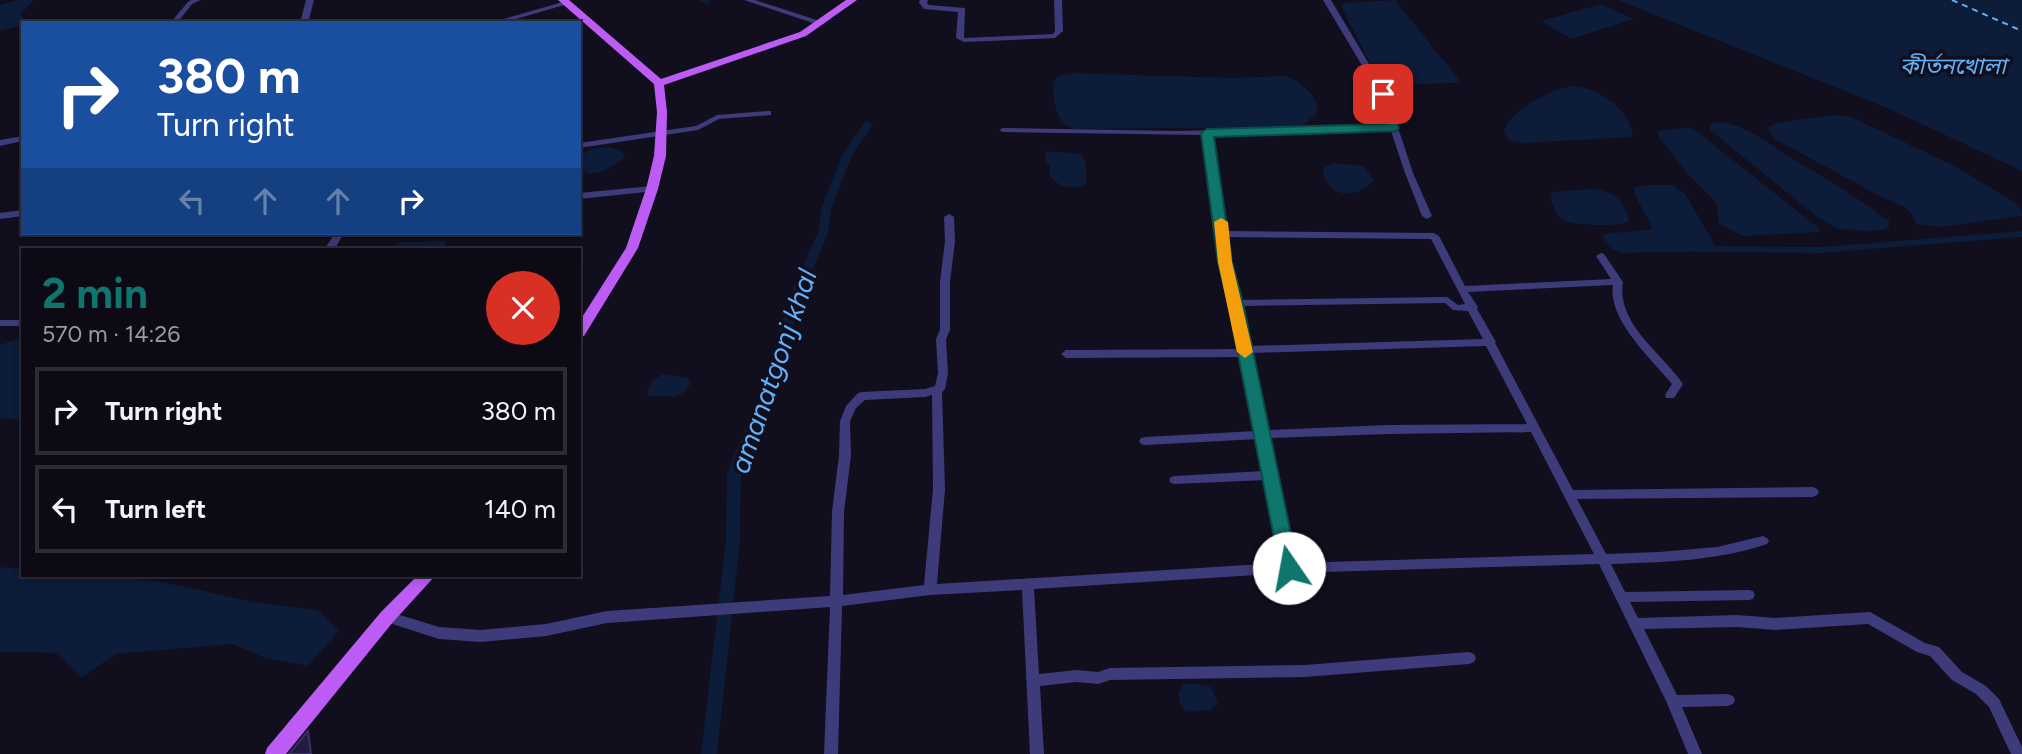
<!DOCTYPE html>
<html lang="en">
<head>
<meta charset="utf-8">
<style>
  body { margin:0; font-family:Figtree,"Noto Sans Bengali",sans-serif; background:#16131f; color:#f1f3f6; height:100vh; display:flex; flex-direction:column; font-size:26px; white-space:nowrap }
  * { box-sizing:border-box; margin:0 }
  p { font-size:23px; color:#9a9aa1 }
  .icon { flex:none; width:38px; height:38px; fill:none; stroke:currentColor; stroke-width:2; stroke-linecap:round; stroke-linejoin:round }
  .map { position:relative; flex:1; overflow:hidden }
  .sheet { position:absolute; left:21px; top:248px; width:560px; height:329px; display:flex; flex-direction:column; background:#0d0a16; border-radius:0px; box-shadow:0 4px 10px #0003,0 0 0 2px #2d2b35 }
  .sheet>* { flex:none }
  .hud { position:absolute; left:21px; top:21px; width:560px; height:214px; border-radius:0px; box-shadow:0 4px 10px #0003,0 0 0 2px #2d2b35; background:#1a4fa0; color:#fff; overflow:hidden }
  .pin { position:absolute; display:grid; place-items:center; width:60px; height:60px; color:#fff; margin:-30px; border-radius:14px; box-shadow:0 4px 10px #0006 }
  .me { position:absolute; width:77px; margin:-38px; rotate:348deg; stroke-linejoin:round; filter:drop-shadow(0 0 5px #0008) }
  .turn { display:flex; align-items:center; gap:24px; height:147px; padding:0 21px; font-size:32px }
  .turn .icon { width:91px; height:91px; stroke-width:2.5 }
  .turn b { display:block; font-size:49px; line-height:60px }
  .lanes { display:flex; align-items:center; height:66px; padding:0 21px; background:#0003; justify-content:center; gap:35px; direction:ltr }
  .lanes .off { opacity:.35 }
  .round { display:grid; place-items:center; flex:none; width:74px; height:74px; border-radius:37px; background:#16131f }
  .summary { display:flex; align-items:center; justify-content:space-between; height:119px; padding:0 21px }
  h1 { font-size:42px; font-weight:700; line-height:52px; color:#0f766e }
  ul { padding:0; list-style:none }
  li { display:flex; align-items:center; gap:21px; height:88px; margin:0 14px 10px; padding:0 7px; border:4px solid #2d2b35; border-radius:0px }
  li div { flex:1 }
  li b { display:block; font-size:26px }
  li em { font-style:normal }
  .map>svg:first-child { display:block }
</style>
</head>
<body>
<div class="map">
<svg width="2022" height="754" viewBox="0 0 2022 754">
  <rect width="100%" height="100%" fill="#110e1e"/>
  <path fill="#0c1c39" d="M 17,0 L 34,0 L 20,15 L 25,18 L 22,25 L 0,31 L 0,5 Z
    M 1395,0 L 1460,81 L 1458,83 L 1384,85 L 1379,81 L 1341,6 L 1343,3 Z
    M 1618,0 L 2022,0 L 2022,171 L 1894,111 Z
    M 1601,4 L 1634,19 L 1571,39 L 1541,21 Z
    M 1072,73 L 1235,78 L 1284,76 L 1297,81 L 1310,92 L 1318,105 L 1316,114 L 1303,125 L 1285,127 L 1074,129 C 1054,122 1054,102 1053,83 L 1059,76 Z
    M 1571,86 C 1590,86 1615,100 1626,117 C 1629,121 1630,128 1633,133 L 1631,137 L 1524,143 L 1509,141 L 1504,131 C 1509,110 1551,90 1571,86 Z
    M 1834,115 L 1851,117 L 1957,167 L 2020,206 L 2022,216 L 1940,227 L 1916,224 C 1912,208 1899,204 1885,199 L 1775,139 L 1766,128 L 1776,123 Z
    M 1716,122 C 1746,123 1768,144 1793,159 C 1826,178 1858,198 1889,221 L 1889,227 L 1883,230 L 1865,231 L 1839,229 L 1817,217 L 1710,130 L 1710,125 Z
    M 1688,127 L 1696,131 L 1819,228 L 1819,232 L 1742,236 L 1719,224 L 1716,202 L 1685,171 L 1658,136 L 1658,131 Z
    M 609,147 L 622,151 L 626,156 C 614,166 603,173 588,174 L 579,167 L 579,155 L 595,148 Z
    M 1046,151 L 1081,154 L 1086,163 L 1086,185 C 1071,190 1058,188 1049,174 L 1050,167 L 1045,160 Z
    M 1334,163 L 1363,166 L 1374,180 C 1359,201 1323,198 1323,168 Z
    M 1646,185 L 1673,185 L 1686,195 L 1718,251 L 1623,253 L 1612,249 L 1603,240 L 1604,234 L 1652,229 C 1649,214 1638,208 1634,188 Z
    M 1589,189 C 1611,190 1622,197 1629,218 L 1628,222 C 1616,226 1607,225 1595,225 C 1569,223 1558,225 1550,196 L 1554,192 Z
    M 446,241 L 443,250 L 386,250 L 401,242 Z
    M 23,337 L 23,420 L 0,418 L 0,345 Z
    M 663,374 L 688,378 L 691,383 C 680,401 669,396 650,396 L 647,392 L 653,380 Z
    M 0,567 L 23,569 L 23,576 L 100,576 L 160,581 L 252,602 L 318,610 L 339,631 L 308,666 L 265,658 L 233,644 L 116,654 L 82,677 L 56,653 L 0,652 Z
    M 1193,683 L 1211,687 L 1218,703 L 1209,710 L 1186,712 L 1180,703 L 1178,693 L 1183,685 Z"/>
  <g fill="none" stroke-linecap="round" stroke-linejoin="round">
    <path fill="#0c1c39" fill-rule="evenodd" d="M 699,0 L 709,0 L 710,2 L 706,4 Z
      M 868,121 L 873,124 L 853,153 L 841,183 L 831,210 L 828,233 L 808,280 L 768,403 L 741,473 L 740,540 L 717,754 L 701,754 L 726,540 L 727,473 L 756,403 L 796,280 L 818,233 L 821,210 L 831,183 L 843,153 L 865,122 Z
      M 2022,231 L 2022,237 L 1822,253 L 1700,252 L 1695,249 L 1700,246 L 1822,247 Z"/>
    <path stroke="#62b0f6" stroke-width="2" stroke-dasharray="6 5" stroke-linecap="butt" d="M 1952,0 L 2022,31"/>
  </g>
  <path fill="#221b3e" stroke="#3a2e69" stroke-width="2" d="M 308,731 L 311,754 L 289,754 Z"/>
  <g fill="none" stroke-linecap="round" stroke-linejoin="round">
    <path fill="#3e3b7b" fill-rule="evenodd" d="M 191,0 L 201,0 L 192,4 L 177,23 L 170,23 L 188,2 Z
      M 306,0 L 314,0 L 308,23 L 300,23 Z
      M 744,0 L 755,0 L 826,23 L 819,25 Z
      M 920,0 L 928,0 L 927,3 L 929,5 L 965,8 L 964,37 L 965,38 L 1053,34 L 1055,31 L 1054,0 L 1062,0 L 1063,31 L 1055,38 L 964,42 L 956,38 L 958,12 L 924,9 L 919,3 Z
      M 1323,0 L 1331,0 L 1387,94 L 1413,173 L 1432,216 L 1427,219 L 1422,216 L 1405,173 L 1391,131 L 1211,135 L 1225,231 L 1434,233 L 1439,236 L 1465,286 L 1611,279 L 1596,256 L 1601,253 L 1604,254 L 1623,282 C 1616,324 1662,353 1683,384 L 1674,398 L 1666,398 L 1665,395 L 1672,384 C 1652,360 1607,319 1613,285 L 1468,292 L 1478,307 L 1477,309 L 1496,342 L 1495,343 L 1573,490 L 1813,487 L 1817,489 L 1819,492 L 1817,495 L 1813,497 L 1577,499 L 1606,554 L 1659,552 L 1717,547 L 1763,536 L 1767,538 L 1769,541 L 1767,544 C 1717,561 1664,562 1611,564 L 1625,592 L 1749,590 L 1753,591 L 1755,595 L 1753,599 L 1749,600 L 1630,602 L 1638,618 L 1737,615 L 1775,618 L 1870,612 L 1925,643 L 1939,647 L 1962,672 L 1986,686 L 1999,699 L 2022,747 L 2022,754 L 2011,754 L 1989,707 L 1976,694 L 1952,680 L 1930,656 L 1917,652 L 1868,624 L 1775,630 L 1737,627 L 1644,629 L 1677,695 L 1728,694 L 1733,696 L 1735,700 L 1733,704 L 1728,706 L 1682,707 L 1702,754 L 1688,754 L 1667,703 L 1599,564 L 1289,573 L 1034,589 L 1039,674 L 1077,670 L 1098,672 L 1110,668 L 1305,665 L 1469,652 L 1474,654 L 1476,658 L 1474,662 L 1469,664 L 1305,677 L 1110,680 L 1098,684 L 1077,682 L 1040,686 L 1044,754 L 1030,754 L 1022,590 L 930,595 L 842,606 L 838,754 L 824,754 L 830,607 L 607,623 L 546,636 L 481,642 L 439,639 L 383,621 L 381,617 L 383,613 L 387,611 L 439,627 L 481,630 L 546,624 L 607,611 L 830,596 L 832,512 L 839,455 L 840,421 L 846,406 L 858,393 L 862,392 L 925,389 L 935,386 L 938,373 L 936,339 L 940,330 L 940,282 L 945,241 L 944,217 L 949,214 L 954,217 L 955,241 L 950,282 L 950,330 L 946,339 L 948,373 L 945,389 L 942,392 L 945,489 L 937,584 L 1282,563 L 1266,480 L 1175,484 L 1171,483 L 1169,480 L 1171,477 L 1175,476 L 1264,471 L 1258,439 L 1145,445 L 1141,444 L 1139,441 L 1141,438 L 1145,437 L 1256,431 L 1242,357 L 1066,358 L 1061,354 L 1066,350 L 1240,349 L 1231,303 L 1220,262 L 1203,135 L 1003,132 L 999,130 L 1003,128 L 1177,131 L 1389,126 L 1379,94 ZM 1226,237 L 1431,239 L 1465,304 L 1458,305 L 1447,297 L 1240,300 L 1230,262 ZM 1445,303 L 1453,310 L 1468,311 L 1483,339 L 1250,346 L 1242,306 ZM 1486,346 L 1527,424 L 1389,425 L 1267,430 L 1251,353 ZM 932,395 L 933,489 L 924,585 L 843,595 L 844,512 L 851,455 L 850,421 L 856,408 L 865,400 L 925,397 ZM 1531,432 L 1594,554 L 1294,563 L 1269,438 L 1389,434 Z
      M 566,1 L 568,2 L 568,4 L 502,23 L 490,23 Z
      M 768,111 L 771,111 L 771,115 L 719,119 L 698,130 L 579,148 L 579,143 L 696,126 L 717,115 Z
      M 23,136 L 23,141 L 0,146 L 0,140 Z
      M 652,186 L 656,189 L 655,191 L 579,199 L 579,193 Z
      M 23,210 L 23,216 L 0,219 L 0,213 Z
      M 335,233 L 344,233 L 334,250 L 324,250 Z
      M 0,320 L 23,320 L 23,326 L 0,326 Z"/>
    <path fill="#bd5cf5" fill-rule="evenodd" d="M 558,0 L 569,0 L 661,79 L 800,32 L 846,0 L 857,0 L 806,36 L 664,85 L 667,112 L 666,156 L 658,189 L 638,248 L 584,336 L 579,338 L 579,322 L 626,248 L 646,189 L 654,156 L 657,112 L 654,84 Z
      M 417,576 L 435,576 L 393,622 L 286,754 L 265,754 L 267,748 L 381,612 Z"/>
  </g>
  <path fill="#0f766e" stroke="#0a4d48" stroke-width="2" d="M 1383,91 L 1389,94 L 1399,128 L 1397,131 L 1214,137 L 1232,262 L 1243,303 L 1298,568 L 1296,574 L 1289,576 L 1282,574 L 1280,568 L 1228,303 L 1218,262 L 1201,133 L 1207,129 L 1386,124 L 1377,94 Z"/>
  <path fill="#f59e0b" d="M 1221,218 L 1228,222 L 1232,262 L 1253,352 L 1245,358 L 1237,352 L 1218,262 L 1214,222 Z"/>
  <g text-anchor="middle" stroke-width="7" stroke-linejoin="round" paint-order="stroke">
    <g font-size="23" font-style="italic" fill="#62b0f6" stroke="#110e1e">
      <text x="1953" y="74">কীর্তনখোলা</text>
    </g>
    <g font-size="28" font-style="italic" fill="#62b0f6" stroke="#110e1e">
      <text transform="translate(773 371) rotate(-71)" y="10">amanatgonj khal</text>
    </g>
  </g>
</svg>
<div class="pin" style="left:1383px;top:94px;background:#d93025"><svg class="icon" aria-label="arrive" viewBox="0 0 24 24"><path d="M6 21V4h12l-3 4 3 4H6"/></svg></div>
<svg class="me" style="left:1289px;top:568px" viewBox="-20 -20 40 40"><circle r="19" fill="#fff"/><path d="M0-13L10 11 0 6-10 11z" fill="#0f766e"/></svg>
<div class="hud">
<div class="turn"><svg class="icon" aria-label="right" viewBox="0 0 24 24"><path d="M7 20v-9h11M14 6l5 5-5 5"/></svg><div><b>380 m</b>Turn right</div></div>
<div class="lanes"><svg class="icon off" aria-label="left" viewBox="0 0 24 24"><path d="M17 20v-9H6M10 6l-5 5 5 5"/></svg><svg class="icon off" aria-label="ahead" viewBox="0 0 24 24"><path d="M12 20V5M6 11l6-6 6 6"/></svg><svg class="icon off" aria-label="ahead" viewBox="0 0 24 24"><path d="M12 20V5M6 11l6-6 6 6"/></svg><svg class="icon" aria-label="right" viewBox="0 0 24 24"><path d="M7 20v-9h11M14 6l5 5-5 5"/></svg></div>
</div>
<section class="sheet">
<div class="summary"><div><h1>2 min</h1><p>570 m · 14:26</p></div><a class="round" style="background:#d93025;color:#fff"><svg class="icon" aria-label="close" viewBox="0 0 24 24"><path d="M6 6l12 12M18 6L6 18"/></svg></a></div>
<ul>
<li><svg class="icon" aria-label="right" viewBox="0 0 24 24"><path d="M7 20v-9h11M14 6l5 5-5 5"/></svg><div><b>Turn right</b></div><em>380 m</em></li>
<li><svg class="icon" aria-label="left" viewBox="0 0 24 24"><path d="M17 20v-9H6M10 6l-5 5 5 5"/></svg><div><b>Turn left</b></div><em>140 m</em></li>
</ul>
</section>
</div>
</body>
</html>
